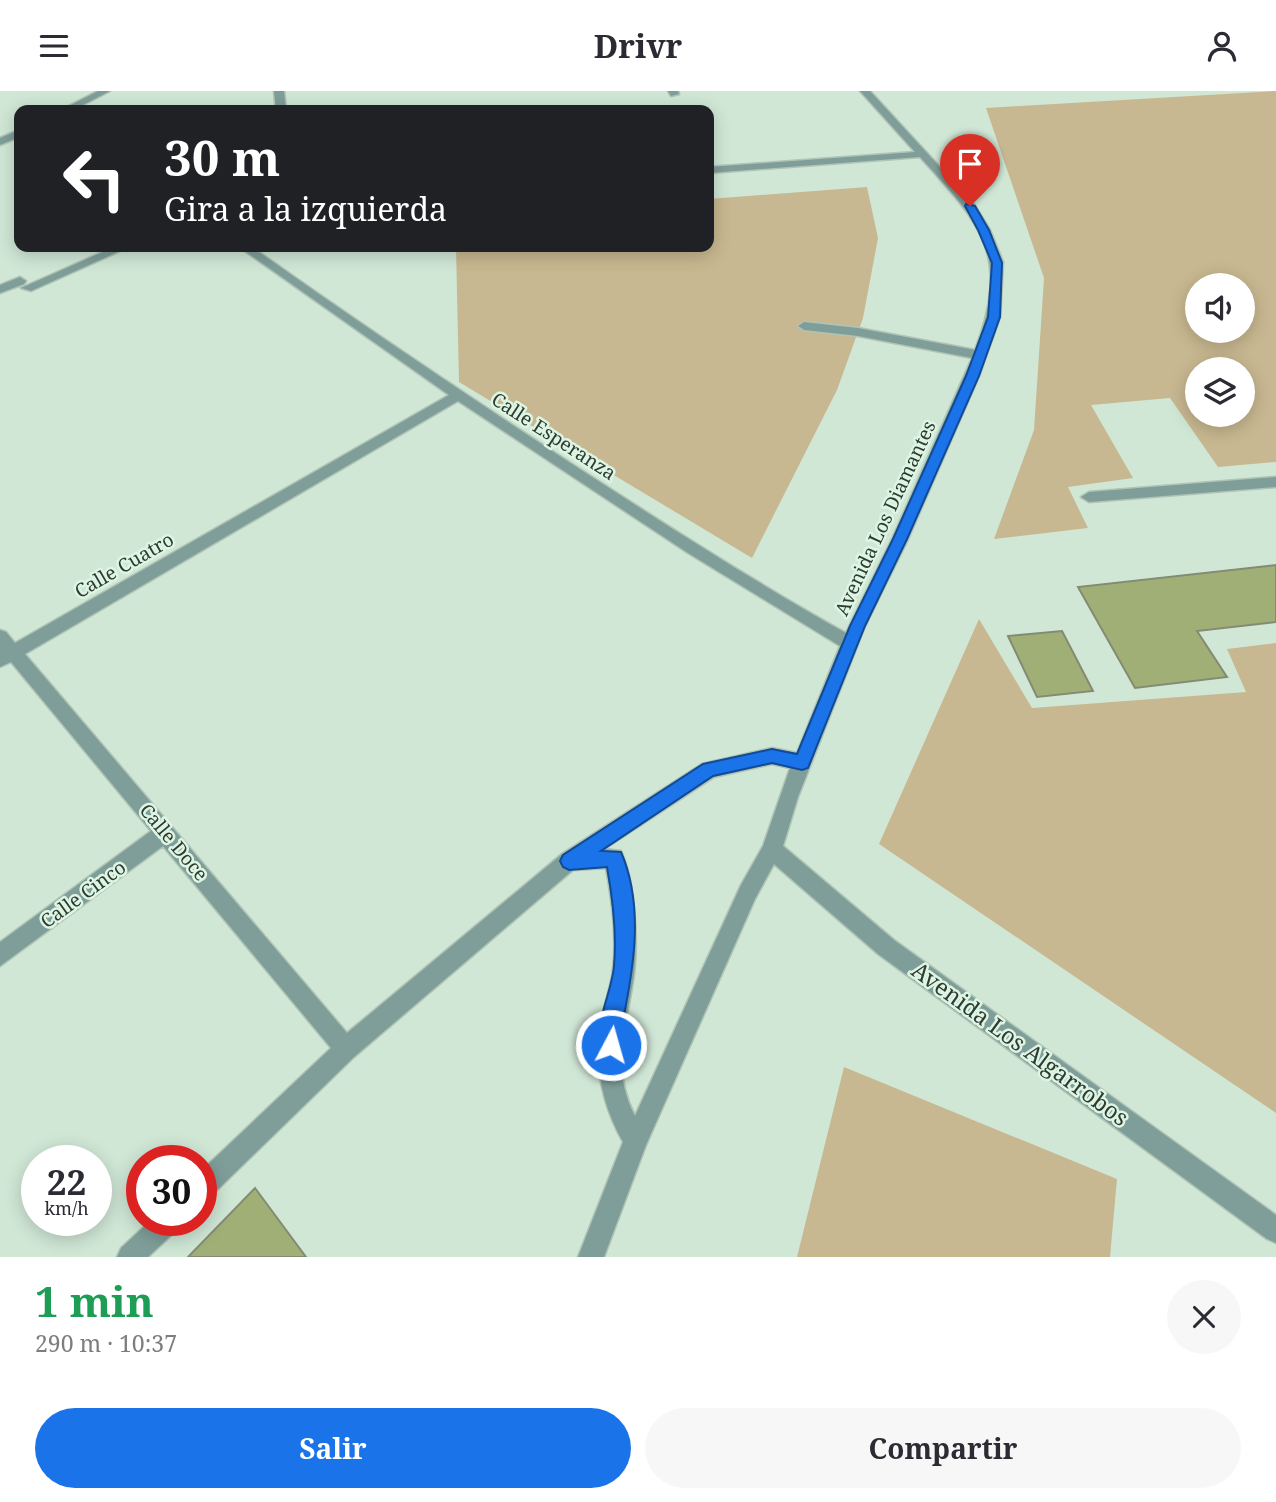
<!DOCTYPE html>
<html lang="es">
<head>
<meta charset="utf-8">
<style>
  body { margin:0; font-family:"Noto Serif",serif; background:#f7f7f7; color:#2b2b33; height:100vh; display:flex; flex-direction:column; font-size:26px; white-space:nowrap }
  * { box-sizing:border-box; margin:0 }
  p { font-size:23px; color:#7c7c81 }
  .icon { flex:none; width:38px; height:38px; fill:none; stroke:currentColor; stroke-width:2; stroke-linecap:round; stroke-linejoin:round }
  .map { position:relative; height:1166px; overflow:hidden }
  .drawer { display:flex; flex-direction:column; background:#fff; flex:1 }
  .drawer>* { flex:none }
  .hud { position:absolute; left:14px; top:14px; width:700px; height:147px; border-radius:14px; box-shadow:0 4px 18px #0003; background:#202124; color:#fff; overflow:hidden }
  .fabs { position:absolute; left:1185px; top:182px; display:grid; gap:14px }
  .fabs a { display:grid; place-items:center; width:70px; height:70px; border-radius:50%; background:#fff; box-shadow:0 4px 18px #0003; font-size:35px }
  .speed { position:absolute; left:21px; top:1054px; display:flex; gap:14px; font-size:35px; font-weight:700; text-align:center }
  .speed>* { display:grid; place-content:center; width:91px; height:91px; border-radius:50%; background:#fff; box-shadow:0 4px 18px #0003; line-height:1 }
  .speed small { font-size:18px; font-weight:400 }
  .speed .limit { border:10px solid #d22; background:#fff; color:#111 }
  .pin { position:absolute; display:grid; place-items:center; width:60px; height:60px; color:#fff; margin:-72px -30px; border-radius:50% 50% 50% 0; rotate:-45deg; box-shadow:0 0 7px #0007 }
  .pin .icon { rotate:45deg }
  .me { position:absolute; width:77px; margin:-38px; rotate:6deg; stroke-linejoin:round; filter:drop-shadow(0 0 5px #0008) }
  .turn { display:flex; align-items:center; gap:24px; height:147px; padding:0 35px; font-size:32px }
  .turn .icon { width:91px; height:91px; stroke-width:2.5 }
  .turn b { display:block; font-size:49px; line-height:60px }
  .round { display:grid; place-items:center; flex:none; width:74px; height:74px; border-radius:37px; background:#f7f7f7 }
  .summary { display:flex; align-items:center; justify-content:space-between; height:119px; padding:0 35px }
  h1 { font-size:42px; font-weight:700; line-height:52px; color:#1e9e55 }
  .primary-button { display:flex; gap:14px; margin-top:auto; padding:14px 35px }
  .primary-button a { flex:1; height:80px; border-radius:42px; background:#1a73e8; color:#fff; font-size:28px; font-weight:700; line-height:80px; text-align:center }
  .primary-button a+a { background:#f7f7f7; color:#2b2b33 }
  header { display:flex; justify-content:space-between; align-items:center; height:91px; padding:0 35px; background:#fff; font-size:32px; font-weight:700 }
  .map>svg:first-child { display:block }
</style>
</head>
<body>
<header><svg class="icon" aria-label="menu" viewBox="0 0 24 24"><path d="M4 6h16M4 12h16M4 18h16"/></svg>Drivr<svg class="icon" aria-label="person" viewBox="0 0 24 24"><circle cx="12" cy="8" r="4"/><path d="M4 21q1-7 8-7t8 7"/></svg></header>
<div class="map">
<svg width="1276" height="1166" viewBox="0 0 1276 1166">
  <rect width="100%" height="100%" fill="#d0e7d6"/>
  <path fill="#c8b891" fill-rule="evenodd" d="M 1276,0 L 1276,371 L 1218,376 L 1170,307 L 1091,314 L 1133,387 L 1068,396 L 1088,437 L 994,448 L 1034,339 L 1044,187 L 986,17 ZM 1242,194 L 1242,240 L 1197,240 L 1197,194 ZM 1197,278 L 1242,278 L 1242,324 L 1197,324 Z
    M 867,96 L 878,147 L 863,227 L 837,299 L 752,467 L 459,291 L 456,156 L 709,156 L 709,108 Z
    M 979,528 L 1032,617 L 1246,601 L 1227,558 L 1276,552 L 1276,1022 L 879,753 Z
    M 844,976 L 1117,1088 L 1110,1166 L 797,1166 Z"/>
  <path fill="#a0af76" stroke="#848b73" stroke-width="2" d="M 1276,474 L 1276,531 L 1197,540 L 1227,586 L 1135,597 L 1078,496 Z
    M 1062,540 L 1093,600 L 1037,606 L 1008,545 Z
    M 255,1097 L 306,1166 L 188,1166 Z"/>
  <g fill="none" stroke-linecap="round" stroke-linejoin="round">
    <defs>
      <path id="minor" d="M 98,0 L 110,0 L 73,19 L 61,19 Z
        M 274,0 L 284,0 L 286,19 L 276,19 Z
        M 668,0 L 678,0 L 679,3 L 671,5 Z
        M 860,0 L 870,0 L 974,113 L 990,139 L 1003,171 L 1000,226 L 979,285 L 908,448 L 865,535 L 798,706 L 783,755 L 894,849 L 1276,1124 L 1276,1152 L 1267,1148 L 878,863 L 774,773 L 755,808 L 646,1054 L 604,1166 L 578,1166 L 623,1051 C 601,1012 593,971 602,927 C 605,911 611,895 613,879 C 617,845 612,810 606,777 L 573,779 L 354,966 L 210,1106 L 201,1109 L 201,1080 L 331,957 L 163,755 L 0,875 L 0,851 L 151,740 L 11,571 L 0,576 L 0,539 L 6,541 L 15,552 L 449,304 L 239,156 L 252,156 C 356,230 462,301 569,371 C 660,430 751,489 846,542 L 892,448 L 972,267 L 858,245 L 804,239 L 798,235 L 804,231 L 858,237 L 975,259 C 1011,165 982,134 920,66 L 709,82 L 709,76 L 915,61 ZM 458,310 L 688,462 L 840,555 L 797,662 L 772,657 L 702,673 L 562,763 L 347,942 L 25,563 ZM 772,673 L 790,677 L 763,755 L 741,794 L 635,1025 C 609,974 627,936 634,883 C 638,849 635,792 621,760 L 604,758 L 714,686 Z
        M 19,39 L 19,46 L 0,54 L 0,47 Z
        M 114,156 L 129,156 L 31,200 L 21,197 Z
        M 20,186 L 26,190 L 24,193 L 0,202 L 0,194 Z
        M 1276,386 L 1276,396 L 1089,411 L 1081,406 L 1089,401 Z
        M 151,1129 L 182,1129 L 178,1138 L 148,1166 L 117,1166 L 121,1157 Z"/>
    </defs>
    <use href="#minor" stroke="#b0c4b5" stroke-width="3"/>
    <use href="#minor" fill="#7f9e9a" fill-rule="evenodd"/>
  </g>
  <path fill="#1a73e8" stroke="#114b97" stroke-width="2" d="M 966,113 L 975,115 L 989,139 L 1002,172 L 1000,226 L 979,285 L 907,448 L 865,535 L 808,677 L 802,679 L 772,672 L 713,685 L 601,760 L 621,761 C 644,814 634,875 623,929 C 621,940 622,951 618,961 L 611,964 L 603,961 C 592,935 612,902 614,875 C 617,841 613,809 607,776 L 569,779 L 563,776 L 560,770 L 563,764 L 703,673 L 772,658 L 797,663 L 850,535 L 893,448 L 966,285 L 988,226 L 992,172 L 978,139 L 965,115 Z"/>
  <g text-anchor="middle" stroke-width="5" stroke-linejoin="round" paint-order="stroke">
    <g font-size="19" fill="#303a33" stroke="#ddf5e3">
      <text transform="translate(554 345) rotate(33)" y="7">Calle Esperanza</text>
      <text transform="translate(885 427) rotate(-65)" y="7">Avenida Los Diamantes</text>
      <text transform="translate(124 474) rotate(-30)" y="7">Calle Cuatro</text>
      <text transform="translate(174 751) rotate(50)" y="7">Calle Doce</text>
      <text transform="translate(83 803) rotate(-36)" y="7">Calle Cinco</text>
    </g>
    <g font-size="23" fill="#303a33" stroke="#ddf5e3">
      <text transform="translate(1020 953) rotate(36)" y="8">Avenida Los Algarrobos</text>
    </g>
  </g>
</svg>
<div class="fabs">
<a><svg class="icon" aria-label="sound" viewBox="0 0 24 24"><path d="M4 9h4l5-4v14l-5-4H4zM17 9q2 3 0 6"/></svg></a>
<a><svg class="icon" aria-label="layers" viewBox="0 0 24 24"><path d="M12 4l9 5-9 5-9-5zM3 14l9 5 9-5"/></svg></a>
</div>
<div class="speed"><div>22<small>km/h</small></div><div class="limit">30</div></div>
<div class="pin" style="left:970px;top:115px;background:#d93025"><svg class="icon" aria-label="arrive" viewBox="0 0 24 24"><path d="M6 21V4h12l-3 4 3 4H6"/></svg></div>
<svg class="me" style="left:611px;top:954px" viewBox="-20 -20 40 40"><circle r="17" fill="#1a73e8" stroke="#fff" stroke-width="3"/><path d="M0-11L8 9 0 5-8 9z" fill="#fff"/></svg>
<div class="hud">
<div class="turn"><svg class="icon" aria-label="left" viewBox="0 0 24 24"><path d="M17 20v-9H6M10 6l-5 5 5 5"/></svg><div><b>30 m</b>Gira a la izquierda</div></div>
</div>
</div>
<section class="drawer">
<div class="summary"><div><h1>1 min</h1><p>290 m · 10:37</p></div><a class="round"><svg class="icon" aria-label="close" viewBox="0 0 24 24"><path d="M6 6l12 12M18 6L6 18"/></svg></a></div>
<div class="primary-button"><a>Salir</a><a>Compartir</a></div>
</section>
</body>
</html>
